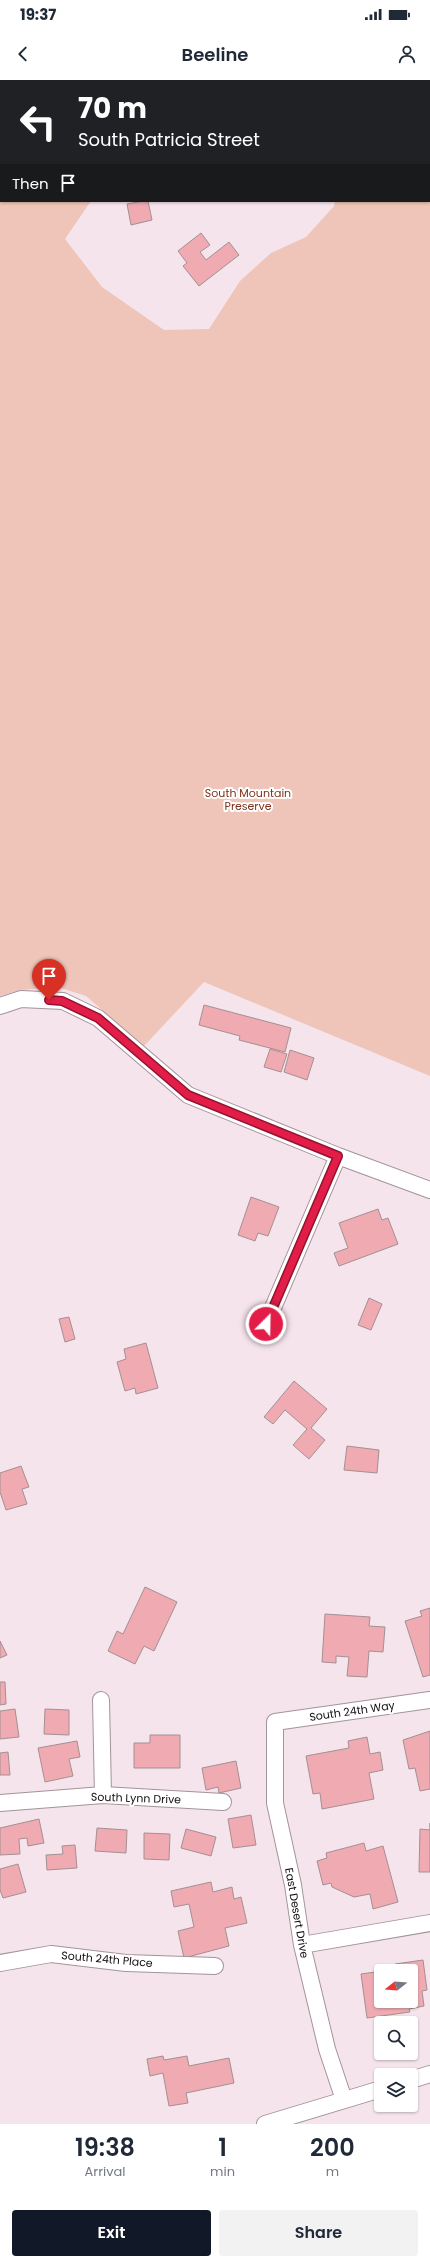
<!DOCTYPE html>
<html lang="en">
<head>
<meta charset="utf-8">
<style>
  body { margin:0; font-family:Poppins,sans-serif; background:#f2f2f3; color:#1f2937; height:100vh; display:flex; flex-direction:column; font-size:15px; white-space:nowrap }
  * { box-sizing:border-box; margin:0 }
  p { font-size:13px; color:#747a83 }
  .icon { flex:none; width:22px; height:22px; fill:none; stroke:currentColor; stroke-width:2; stroke-linecap:round; stroke-linejoin:round }
  .map { position:relative; height:2044px; overflow:hidden }
  .panel { display:flex; flex-direction:column; background:#fff; flex:1 }
  .panel>* { flex:none }
  .hud { position:absolute; left:0px; top:0px; width:430px; height:122px; box-shadow:0 1px 3px #0004; background:#202124; color:#fff; overflow:hidden }
  .needle { width:26px; rotate:253deg }
  .buttons { position:absolute; left:374px; top:1884px; display:grid; gap:8px }
  .buttons a { display:grid; place-items:center; width:44px; height:44px; border-radius:4px; background:#fff; box-shadow:0 1px 3px #0004; font-size:20px }
  .pin { position:absolute; display:grid; place-items:center; width:34px; height:34px; color:#fff; margin:-41px -17px; border-radius:50% 50% 50% 0; rotate:-45deg; box-shadow:0 0 4px #0007 }
  .pin .icon { rotate:45deg }
  .me { position:absolute; width:44px; margin:-22px; rotate:23deg; stroke-linejoin:round; filter:drop-shadow(0 0 3px #0008) }
  .turn { display:flex; align-items:center; gap:14px; height:84px; padding:0 12px; font-size:18px }
  .turn .icon { width:52px; height:52px; stroke-width:2.5 }
  .turn b { display:block; font-size:28px; line-height:34px }
  .then { display:flex; align-items:center; height:38px; padding:0 12px; background:#0003; gap:8px; font-size:15px }
  .eta { display:flex; justify-content:space-evenly; align-items:center; height:68px; text-align:center }
  .eta b { font-size:24px; font-weight:600; line-height:28px }
  .primary-button { display:flex; gap:8px; margin-top:auto; padding:8px 12px }
  .primary-button a { flex:1; height:46px; border-radius:4px; background:#111827; color:#fff; font-size:16px; font-weight:600; line-height:46px; text-align:center }
  .primary-button a+a { background:#f2f2f3; color:#1f2937 }
  .status { display:flex; justify-content:space-between; align-items:center; height:28px; padding:0 20px; background:#fff; direction:ltr }
  .status svg { height:11px; fill:currentColor }
  header { display:flex; justify-content:space-between; align-items:center; height:52px; padding:0 12px; background:#fff; font-size:18px; font-weight:600 }
  .map>svg:first-child { display:block }
</style>
</head>
<body>
<div class="status"><b>19:37</b><svg viewBox="0 0 49 12"><path d="M0 12V9h3v3zM5 12V6h3v6zM10 12V3h3v9zM15 12V0h3v12zM26 1h20v11H26zM47 4h2v5h-2z"/></svg></div>
<header><svg class="icon" aria-label="back" viewBox="0 0 24 24"><path d="M15 5l-7 7 7 7"/></svg>Beeline<svg class="icon" aria-label="person" viewBox="0 0 24 24"><circle cx="12" cy="8" r="4"/><path d="M4 21q1-7 8-7t8 7"/></svg></header>
<div class="map">
<svg width="430" height="2044" viewBox="0 0 430 2044">
  <rect width="100%" height="100%" fill="#f6e4ed"/>
  <path fill="#eec5b8" fill-rule="evenodd" d="M 0,0 L 430,0 L 430,996 L 204,902 L 144,966 L 86,916 L 58,907 L 20,910 L 0,916 ZM 1,1 L 429,1 L 429,121 L 335,121 L 334,126 L 306,157 L 271,173 L 240,201 L 209,249 L 164,250 L 102,207 L 65,159 L 91,121 L 1,121 Z"/>
  <path fill="#efaab2" stroke="#a39092" fill-rule="evenodd" d="M 143,121 L 148,121 L 152,140 L 131,145 L 127,124 Z
    M 201,153 L 210,165 L 200,172 L 206,180 L 229,162 L 239,175 L 199,206 L 183,186 L 187,183 L 178,171 Z
    M 204,925 L 291,948 L 285,972 L 239,960 L 240,956 L 199,945 Z
    M 270,969 L 287,974 L 281,992 L 264,987 Z
    M 290,970 L 314,978 L 307,1000 L 284,992 Z
    M 251,1117 L 279,1127 L 268,1156 L 258,1153 L 255,1161 L 238,1155 Z
    M 378,1129 L 382,1140 L 388,1138 L 398,1164 L 339,1186 L 334,1173 L 348,1168 L 339,1143 Z
    M 369,1218 L 382,1224 L 371,1250 L 358,1245 Z
    M 69,1237 L 75,1259 L 65,1262 L 59,1239 Z
    M 146,1263 L 158,1308 L 136,1314 L 135,1308 L 125,1311 L 117,1282 L 126,1279 L 124,1269 Z
    M 294,1301 L 327,1329 L 311,1348 L 325,1360 L 309,1379 L 293,1365 L 307,1349 L 285,1330 L 273,1344 L 264,1337 Z
    M 347,1366 L 379,1370 L 377,1393 L 344,1390 Z
    M 21,1386 L 29,1407 L 22,1409 L 27,1424 L 6,1430 L 0,1412 L 0,1393 Z
    M 145,1507 L 177,1522 L 154,1571 L 144,1566 L 135,1584 L 108,1571 L 117,1551 L 123,1554 Z
    M 430,1528 L 430,1595 L 423,1597 L 405,1541 L 422,1536 L 420,1531 Z
    M 325,1534 L 370,1537 L 369,1546 L 385,1547 L 383,1572 L 369,1571 L 367,1597 L 347,1596 L 349,1577 L 336,1576 L 336,1583 L 322,1582 Z
    M 0,1561 L 7,1575 L 0,1578 Z
    M 0,1602 L 5,1602 L 6,1624 L 0,1625 Z
    M 15,1629 L 19,1657 L 0,1659 L 0,1631 Z
    M 45,1629 L 69,1630 L 69,1655 L 44,1654 Z
    M 430,1651 L 430,1709 L 420,1711 L 415,1688 L 409,1689 L 403,1660 Z
    M 150,1655 L 180,1655 L 180,1688 L 134,1688 L 134,1663 L 150,1663 Z
    M 367,1657 L 370,1674 L 380,1672 L 383,1690 L 369,1693 L 374,1719 L 322,1729 L 320,1713 L 313,1714 L 306,1676 L 349,1668 L 348,1661 Z
    M 77,1661 L 80,1677 L 69,1679 L 73,1696 L 45,1702 L 38,1668 Z
    M 8,1672 L 10,1695 L 0,1695 L 0,1673 Z
    M 236,1681 L 241,1708 L 219,1713 L 218,1707 L 206,1710 L 202,1688 Z
    M 251,1735 L 256,1765 L 233,1768 L 228,1739 Z
    M 39,1739 L 44,1763 L 28,1766 L 27,1758 L 19,1759 L 20,1774 L 0,1775 L 0,1748 Z
    M 430,1743 L 430,1792 L 419,1792 L 420,1749 L 430,1750 Z
    M 97,1748 L 127,1750 L 126,1773 L 95,1771 Z
    M 186,1749 L 216,1757 L 211,1776 L 181,1768 Z
    M 144,1753 L 170,1754 L 169,1780 L 144,1779 Z
    M 364,1763 L 366,1771 L 383,1766 L 398,1822 L 373,1829 L 370,1814 L 354,1817 L 332,1807 L 331,1803 L 323,1805 L 317,1781 L 327,1778 L 326,1773 Z
    M 75,1765 L 77,1788 L 47,1790 L 46,1775 L 63,1774 L 62,1766 Z
    M 18,1784 L 26,1812 L 3,1818 L 0,1810 L 0,1789 Z
    M 211,1802 L 213,1812 L 232,1807 L 234,1819 L 241,1817 L 247,1843 L 225,1848 L 229,1866 L 184,1878 L 178,1851 L 194,1847 L 189,1824 L 174,1827 L 171,1811 Z
    M 423,1880 L 427,1910 L 422,1911 L 424,1926 L 409,1929 L 410,1932 L 367,1938 L 361,1894 L 396,1889 L 395,1884 ZM 381,1891 L 411,1891 L 411,1921 L 381,1921 Z
    M 163,1976 L 164,1980 L 187,1976 L 189,1986 L 229,1978 L 234,2003 L 186,2013 L 188,2023 L 169,2026 L 163,1993 L 150,1996 L 147,1979 Z"/>
  <g fill="none" stroke-linecap="round" stroke-linejoin="round">
    <defs>
      <path id="street" d="M 0,926 L 21,919 L 63,921 L 98,938 L 188,1015 L 338,1076 L 430,1110
        M 266,1244 L 338,1076
        M 101,1620 L 103,1715
        M 0,1723 L 103,1715 L 223,1722
        M 302,1865 L 430,1843
        M 0,1883 L 51,1874 L 126,1883 L 215,1886
        M 411,2000 L 430,1994
        M 344,2020 L 327,1969 L 302,1865 L 293,1805 L 275,1723 L 275,1642 L 430,1620
        M 265,2044 L 381,2009"/>
    </defs>
    <use href="#street" stroke="#a3939b" stroke-width="18"/>
    <use href="#street" stroke="#fff" stroke-width="16"/>
  </g>
  <g fill="none" stroke-linecap="round" stroke-linejoin="round">
    <defs>
      <path id="route" d="M 49,920 L 62,921 L 98,938 L 188,1015 L 338,1076 L 266,1244"/>
    </defs>
    <use href="#route" stroke="#92132f" stroke-width="10"/>
    <use href="#route" stroke="#e11d48" stroke-width="7"/>
  </g>
  <g text-anchor="middle" stroke-width="4" stroke-linejoin="round" paint-order="stroke">
    <g font-size="11" fill="#7c311a" stroke="#fff">
      <text x="248" y="717">South Mountain<tspan x="248" dy="13">Preserve</tspan></text>
    </g>
    <g font-size="11" fill="#130d10" stroke="#fff">
      <text transform="translate(352 1631) rotate(-8)" y="4">South 24th Way</text>
      <text transform="translate(136 1718) rotate(2)" y="4">South Lynn Drive</text>
      <text transform="translate(297 1833) rotate(80)" y="4">East Desert Drive</text>
      <text transform="translate(107 1879) rotate(5)" y="4">South 24th Place</text>
    </g>
  </g>
</svg>
<div class="buttons">
<a><svg class="needle" viewBox="-14 -14 28 28"><path d="M0-13l5 13h-10z" fill="#e53935"/><path d="M0 13l5-13h-10z" fill="#747a83"/></svg></a>
<a><svg class="icon" aria-label="search" viewBox="0 0 24 24"><circle cx="10" cy="10" r="6"/><path d="M15 15l6 6"/></svg></a>
<a><svg class="icon" aria-label="layers" viewBox="0 0 24 24"><path d="M12 4l9 5-9 5-9-5zM3 14l9 5 9-5"/></svg></a>
</div>
<div class="pin" style="left:49px;top:920px;background:#d93025"><svg class="icon" aria-label="arrive" viewBox="0 0 24 24"><path d="M6 21V4h12l-3 4 3 4H6"/></svg></div>
<svg class="me" style="left:266px;top:1244px" viewBox="-20 -20 40 40"><circle r="17" fill="#e11d48" stroke="#fff" stroke-width="3"/><path d="M0-11L8 9 0 5-8 9z" fill="#fff"/></svg>
<div class="hud">
<div class="turn"><svg class="icon" aria-label="left" viewBox="0 0 24 24"><path d="M17 20v-9H6M10 6l-5 5 5 5"/></svg><div><b>70 m</b>South Patricia Street</div></div>
<div class="then">Then<svg class="icon" aria-label="arrive" viewBox="0 0 24 24"><path d="M6 21V4h12l-3 4 3 4H6"/></svg></div>
</div>
</div>
<section class="panel">
<div class="eta">
<div><b>19:38</b><p>Arrival</p></div>
<div><b>1</b><p>min</p></div>
<div><b>200</b><p>m</p></div>
</div>
<div class="primary-button"><a>Exit</a><a>Share</a></div>
</section>
</body>
</html>
